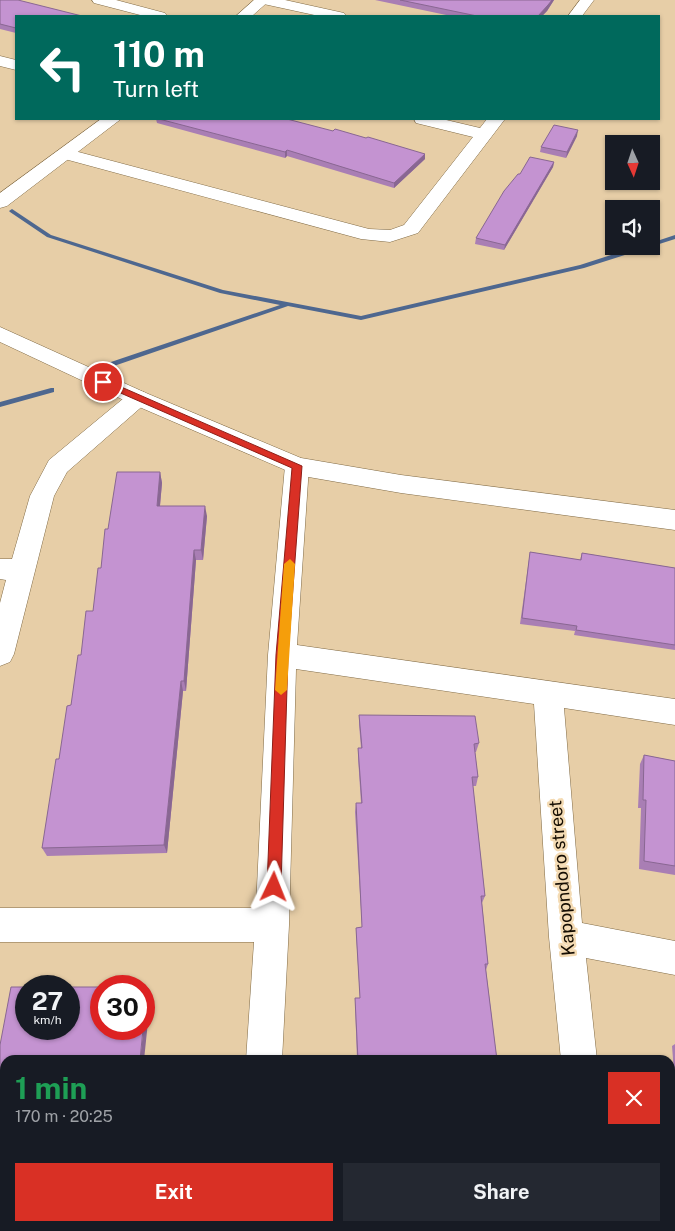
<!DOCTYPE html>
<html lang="en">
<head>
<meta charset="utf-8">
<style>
  body { margin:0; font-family:"Public Sans",sans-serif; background:#242831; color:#f1f3f6; height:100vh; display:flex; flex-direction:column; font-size:19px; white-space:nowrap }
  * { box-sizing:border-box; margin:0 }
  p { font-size:16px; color:#9ea1a6 }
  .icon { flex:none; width:28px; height:28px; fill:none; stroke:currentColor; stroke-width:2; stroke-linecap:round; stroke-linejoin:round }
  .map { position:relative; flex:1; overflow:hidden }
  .drawer { position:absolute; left:0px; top:1055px; width:675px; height:176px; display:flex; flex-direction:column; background:#171b24; border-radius:15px 15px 0 0; box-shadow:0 1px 4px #0004 }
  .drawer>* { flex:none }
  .hud { position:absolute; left:15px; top:15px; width:645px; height:105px; border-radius:0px; box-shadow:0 1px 4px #0004; background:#00695c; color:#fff; overflow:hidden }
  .needle { width:32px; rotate:177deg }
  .fabs { position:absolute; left:605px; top:135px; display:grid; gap:10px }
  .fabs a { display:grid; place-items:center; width:55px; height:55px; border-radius:0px; background:#171b24; box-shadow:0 1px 4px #0004; font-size:25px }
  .speed { position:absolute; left:15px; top:975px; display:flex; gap:10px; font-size:25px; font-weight:700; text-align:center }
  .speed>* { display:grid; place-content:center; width:65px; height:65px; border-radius:50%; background:#171b24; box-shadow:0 1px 4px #0004; line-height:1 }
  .speed small { font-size:12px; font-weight:400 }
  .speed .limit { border:8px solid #d22; background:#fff; color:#111 }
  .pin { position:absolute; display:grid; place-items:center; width:42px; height:42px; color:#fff; margin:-21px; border:2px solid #fff; border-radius:50%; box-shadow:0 1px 5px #0007 }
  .me { position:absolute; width:55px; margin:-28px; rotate:2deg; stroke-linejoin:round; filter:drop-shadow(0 0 4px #0008) }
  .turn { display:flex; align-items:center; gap:18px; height:105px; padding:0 15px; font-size:22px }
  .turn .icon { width:65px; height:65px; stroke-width:2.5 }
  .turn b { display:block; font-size:35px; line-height:42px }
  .round { display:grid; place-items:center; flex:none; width:52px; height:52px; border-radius:0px; background:#242831 }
  .overview { display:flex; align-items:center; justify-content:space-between; height:85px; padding:0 15px }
  h1 { font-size:30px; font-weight:700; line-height:38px; color:#1e9e55 }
  .cta { display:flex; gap:10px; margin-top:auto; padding:10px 15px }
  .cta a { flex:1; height:58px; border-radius:0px; background:#d93025; color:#fff; font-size:20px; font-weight:700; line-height:58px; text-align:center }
  .cta a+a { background:#242831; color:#f1f3f6 }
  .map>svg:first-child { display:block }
</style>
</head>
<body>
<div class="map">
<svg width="675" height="1231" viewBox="0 0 675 1231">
  <rect width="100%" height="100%" fill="#e7cea7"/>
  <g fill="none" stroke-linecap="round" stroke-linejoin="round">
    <path fill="#4e678f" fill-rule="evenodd" d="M 12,209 L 51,235 L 223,290 L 361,316 L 580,265 L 639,246 L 651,246 L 651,243 L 675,235 L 675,239 L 584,268 L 361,320 L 288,306 L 111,367 L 107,365 L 108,363 L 280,305 L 220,293 L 47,237 L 10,212 L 9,211 Z
      M 51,388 L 54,388 L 54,392 L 0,407 L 0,402 Z"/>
    <defs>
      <path id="street" d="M 92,0 L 116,0 L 165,13 L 167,16 L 144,16 L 94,3 Z
        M 257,0 L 285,0 L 344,13 L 346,16 L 319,16 L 259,3 Z
        M 580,0 L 594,0 L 582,16 L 568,16 Z
        M 0,56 L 16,60 L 16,70 L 0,66 Z
        M 414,119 L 442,119 L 480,128 L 487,119 L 505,119 L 418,233 L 390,242 L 361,239 L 61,158 L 58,154 L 61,150 L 67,149 L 369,229 L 390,230 L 404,225 L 473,137 L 416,123 Z
        M 138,390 L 146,393 L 149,398 L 146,403 L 67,472 L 54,496 L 14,654 L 10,662 L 0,666 L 0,603 L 6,580 L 0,579 L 0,559 L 12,559 L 30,496 L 49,460 L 130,393 Z
        M 297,457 L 306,460 L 309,466 L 297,645 L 675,699 L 675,725 L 564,708 L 582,923 L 675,941 L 675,975 L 586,958 L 597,1060 L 561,1060 L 549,937 L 534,704 L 296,669 L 289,925 L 282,1060 L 246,1060 L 254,942 L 0,942 L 0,908 L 256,908 L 268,655 L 285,466 L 288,460 Z
        M 235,1226 L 275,1226 L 274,1231 L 234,1231 Z
        M 576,1226 L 616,1226 L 617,1231 L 577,1231 Z"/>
      <path id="secondary" d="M 254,0 L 270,0 L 252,16 L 236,16 Z
        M 101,119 L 121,119 L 7,206 L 0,208 L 0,193 Z
        M 0,327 L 146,393 L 301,458 L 401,475 L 675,510 L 675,530 L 401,493 L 297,475 L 130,403 L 0,342 Z"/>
    </defs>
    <use href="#street" stroke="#816b46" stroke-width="1"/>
    <use href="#secondary" stroke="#816b46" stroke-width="1"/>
    <use href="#street" fill="#fff" fill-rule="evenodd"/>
    <use href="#secondary" fill="#fff" fill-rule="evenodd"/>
  </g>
  <path fill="#a97eb4" d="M 0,0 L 16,16 L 16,33 L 0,29 Z
    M 375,0 L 554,0 L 547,11 L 542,16 L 451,16 Z
    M 156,119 L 287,119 L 425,159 L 394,188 L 287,156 L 285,158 L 157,123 Z
    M 577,136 L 566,158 L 540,152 L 541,147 Z
    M 554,162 L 553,167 L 504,250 L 475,244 L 476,238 L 520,174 Z
    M 160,472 L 162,483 L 160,506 L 207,516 L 203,560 L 196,560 L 186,691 L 183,691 L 167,853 L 47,856 L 42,848 L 81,655 L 93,611 L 108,529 Z
    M 530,552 L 580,560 L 582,553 L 675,568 L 675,650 L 574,635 L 575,631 L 520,624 Z
    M 359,715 L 479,743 L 476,752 L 475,752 L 478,777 L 476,786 L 473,786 L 485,896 L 482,903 L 488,964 L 486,970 L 497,1060 L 357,1060 L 355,1003 L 355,998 L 360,998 L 356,934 L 356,928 L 362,927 L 355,812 L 356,803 L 361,803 L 358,757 L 358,748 L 361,748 L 359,724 Z
    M 644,755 L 675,761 L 675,875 L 639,869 L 641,808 L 638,808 L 640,764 Z
    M 675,1044 L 675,1085 L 672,1046 Z
    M 675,1123 L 675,1192 L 670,1125 Z"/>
  <path fill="#896792" d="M 552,0 L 554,0 L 547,11 L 542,16 L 538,16 Z
    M 578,130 L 577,136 L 566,158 L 567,152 Z
    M 287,150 L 287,156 L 285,158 L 285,152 Z
    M 425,154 L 425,159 L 394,188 L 394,183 Z
    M 554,162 L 553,167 L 504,250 L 505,245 Z
    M 160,472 L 162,483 L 159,516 L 157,506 Z
    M 205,506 L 207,516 L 203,560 L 201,550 Z
    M 194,550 L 196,560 L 186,691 L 184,681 Z
    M 181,681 L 183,691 L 167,853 L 164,845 Z
    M 148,988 L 151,993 L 144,1060 L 140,1060 Z
    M 119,1226 L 124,1226 L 123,1231 L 119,1231 Z"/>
  <path fill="#c493d1" stroke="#896792" d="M 0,0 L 18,0 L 82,16 L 16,16 L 16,28 L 0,24 Z
    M 400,0 L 552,0 L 548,5 L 538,16 L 477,16 Z
    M 159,119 L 287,119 L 333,131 L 335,129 L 366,138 L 368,137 L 425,154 L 394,183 L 287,150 L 285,152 Z
    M 554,125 L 578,130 L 567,152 L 541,147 Z
    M 530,157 L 554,162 L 505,245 L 476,238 L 504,191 L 518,174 L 520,174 Z
    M 117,472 L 160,472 L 157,506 L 205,506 L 201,550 L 194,550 L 184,681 L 181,681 L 164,845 L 42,848 L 56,759 L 59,759 L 67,706 L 71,705 L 78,655 L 81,655 L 86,611 L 93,611 L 98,568 L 101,568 L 105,529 L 108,529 Z
    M 530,552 L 581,560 L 582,553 L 675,568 L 675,645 L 576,630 L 577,626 L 522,618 Z
    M 359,715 L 475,716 L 479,743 L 474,744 L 478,777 L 472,777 L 485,896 L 481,896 L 488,964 L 485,964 L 497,1060 L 358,1060 L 355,998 L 360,998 L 356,928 L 362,927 L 356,803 L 362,803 L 358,748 L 362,748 Z
    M 644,755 L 675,761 L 675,866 L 644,861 L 646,800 L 643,800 Z
    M 11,987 L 26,987 L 26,1029 L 69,1029 L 69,987 L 101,987 L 101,1029 L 143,1029 L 140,1060 L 5,1060 L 5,1226 L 119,1226 L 119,1231 L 0,1231 L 0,1045 Z
    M 144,988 L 148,988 L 144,1024 Z"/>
  <path fill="#d93025" stroke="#8d1f18" d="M 103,379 L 302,466 L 288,655 L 281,887 L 279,891 L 274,893 L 269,891 L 267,887 L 276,655 L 292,468 L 100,384 L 100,380 Z"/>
  <path fill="#f59e0b" d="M 290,559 L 295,564 L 287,690 L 281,695 L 275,690 L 284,564 Z"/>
  <g text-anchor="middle" stroke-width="5" stroke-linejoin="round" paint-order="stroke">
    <g font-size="18" fill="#150d02" stroke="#f4dbb4">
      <text transform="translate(562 878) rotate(-95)" y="6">Kapopndoro street</text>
    </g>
  </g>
</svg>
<div class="fabs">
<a><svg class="needle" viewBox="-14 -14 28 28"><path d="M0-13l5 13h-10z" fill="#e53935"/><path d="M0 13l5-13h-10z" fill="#9ea1a6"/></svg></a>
<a><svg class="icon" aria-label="sound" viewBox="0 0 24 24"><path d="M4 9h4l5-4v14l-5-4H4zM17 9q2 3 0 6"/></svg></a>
</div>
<div class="speed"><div>27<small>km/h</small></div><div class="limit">30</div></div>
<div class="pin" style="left:103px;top:382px;background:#d93025"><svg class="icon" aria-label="arrive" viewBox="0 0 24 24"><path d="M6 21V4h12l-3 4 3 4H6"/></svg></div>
<svg class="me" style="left:274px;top:887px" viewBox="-20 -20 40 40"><path d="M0-17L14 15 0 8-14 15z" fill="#d93025" stroke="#fff" stroke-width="4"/></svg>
<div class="hud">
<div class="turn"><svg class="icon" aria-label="left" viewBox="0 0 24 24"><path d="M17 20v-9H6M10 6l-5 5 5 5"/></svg><div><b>110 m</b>Turn left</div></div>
</div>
<section class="drawer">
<div class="overview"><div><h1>1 min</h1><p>170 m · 20:25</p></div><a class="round" style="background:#d93025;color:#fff"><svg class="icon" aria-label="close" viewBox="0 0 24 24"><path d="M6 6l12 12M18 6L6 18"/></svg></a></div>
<div class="cta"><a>Exit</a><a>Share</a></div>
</section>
</div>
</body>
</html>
